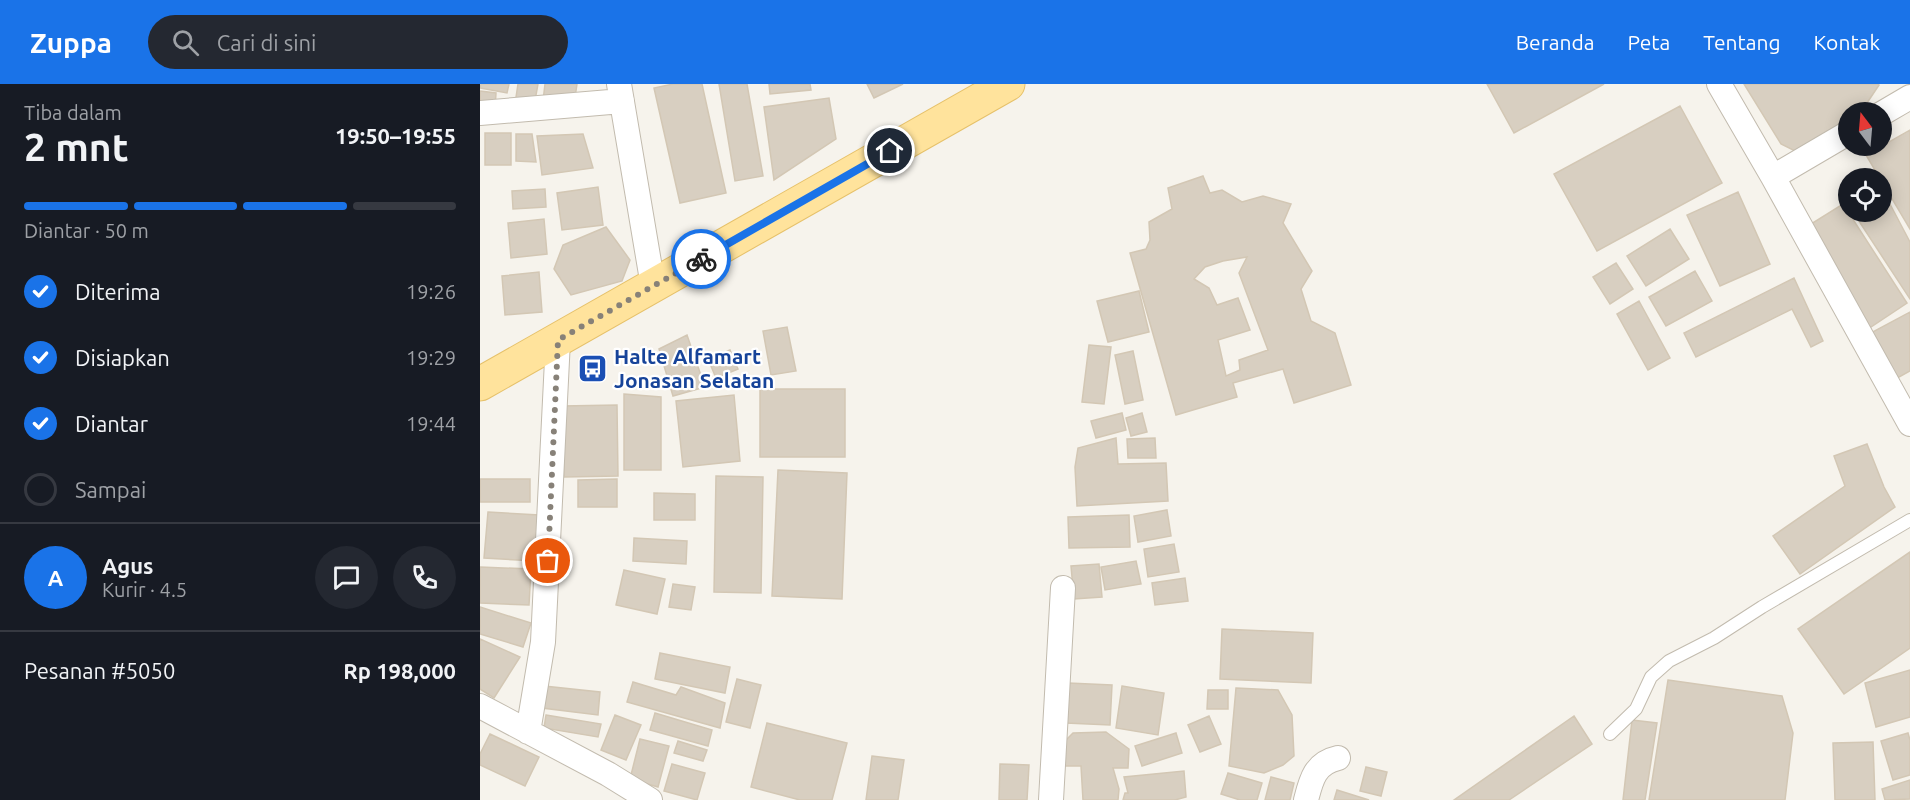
<!DOCTYPE html>
<html lang="id">
<meta charset="utf-8">
<style>
body{margin:0;font-family:Ubuntu,sans-serif;background:#242831;color:#f1f3f6;height:100vh;display:flex;flex-direction:column;font-size:22px;white-space:nowrap}
*{box-sizing:border-box;margin:0}
p{font-size:20px;color:#9ea1a6}
.icon{flex:none;width:33px;height:33px;fill:none;stroke:currentColor;stroke-width:2;stroke-linecap:round;stroke-linejoin:round}
.map{position:relative;flex:1;overflow:hidden}
.details{display:flex;flex-direction:column;background:#171b24;width:480px}
.details>*{flex:none}
.needle{width:39px;rotate:344deg}
.controls{position:absolute;left:1358px;top:18px;display:grid;gap:12px}
.controls a{display:grid;place-items:center;width:54px;height:54px;border-radius:50%;background:#171b24;box-shadow:0 3px 15px #0003;font-size:30px}
.pin{position:absolute;display:grid;place-items:center;width:51px;height:51px;color:#fff;margin:-26px;border:3px solid #fff;border-radius:50%;box-shadow:0 2px 6px #0007}
.courier{position:absolute;display:grid;place-items:center;width:60px;height:60px;margin:-30px;border:4px solid #1a73e8;border-radius:50%;background:#fff;color:#222;box-shadow:0 2px 8px #0007}
.headline em{font-style:normal;font-weight:700}
.headline div{display:flex;flex-direction:column-reverse}
.headline{display:flex;align-items:center;justify-content:space-between;height:102px;padding:0 24px}
h1{font-size:39px;font-weight:700;line-height:45px}
.bar{display:grid;grid-template-columns:repeat(4,1fr);gap:9px 6px;align-content:center;height:72px;padding:0 24px}
.bar i{height:8px;border-radius:4px;background:#363941}
.bar .active{background:#1a73e8}
.bar p{grid-column:span 4}
.line{display:flex;align-items:center;gap:15px;padding:0 24px;border-top:2px solid #363941}
.line div{flex:1}
.round{display:grid;place-items:center;flex:none;width:63px;height:63px;border-radius:32px;background:#242831}
ol{padding:0 24px;list-style:none}
li{display:flex;align-items:center;gap:18px;height:66px}
li p{margin-inline-start:auto}
li .icon{padding:6px;border-radius:50%;background:#1a73e8;color:#fff;stroke-width:4}
li:last-child{color:#9ea1a6}
li i{width:33px;height:33px;border:3px solid #363941;border-radius:50%}
header{display:flex;align-items:center;gap:36px;box-sizing:border-box;height:84px;padding:0 30px;background:#1a73e8;color:#fff}
header strong{font-size:28px}
nav{display:flex;gap:33px;margin-inline-start:auto;font-size:21px}
.search{width:420px;height:54px;background:#242831;display:flex;align-items:center;gap:15px;box-sizing:border-box;padding:0 21px;border-radius:33px;color:#9ea1a6;font-size:22px}
main{display:flex;flex:1;min-height:0}
.map>svg:first-child{display:block}
.building{fill:#d8cfc1;stroke:#d3c7b4;stroke-width:1.5;fill-rule:evenodd}
.lines{fill:none;stroke-linecap:round;stroke-linejoin:round}
.lane-casing{stroke:#c2bbae;stroke-width:14}
.street-casing{stroke:#c2bbae;stroke-width:26}
.primary-casing{stroke:#e6c16a;stroke-width:35}
.lane{stroke:#fff;stroke-width:12}
.street{stroke:#fff;stroke-width:24}
.primary{stroke:#ffe39c;stroke-width:33}
.done{stroke:#878178;stroke-width:6;stroke-dasharray:0 10.8}
.route{stroke:#1a73e8;stroke-width:8}
.labels{text-anchor:middle;stroke-width:4.5;stroke-linejoin:round;paint-order:stroke}
.transit-label{font-size:21px;font-weight:bold;fill:#164399;stroke:#fff;text-anchor:start}
</style>
<header>
<strong>Zuppa</strong>
<div class="search"><svg class="icon" aria-label="search" viewBox="0 0 24 24"><circle cx="10" cy="10" r="6"/><path d="M15 15l6 6"/></svg>Cari di sini</div>
<nav><a>Beranda</a><a>Peta</a><a>Tentang</a><a>Kontak</a></nav>
</header>
<main>
<section class="details">
<div class="headline"><div><h1>2 mnt</h1><p>Tiba dalam</p></div><em>19:50–19:55</em></div>
<div class="bar"><i class="active"></i><i class="active"></i><i class="active"></i><i></i><p>Diantar · 50 m</p></div>
<ol>
<li><svg class="icon" aria-label="check" viewBox="0 0 24 24"><path d="M5 12l5 5 9-10"/></svg>Diterima<p>19:26</p></li>
<li><svg class="icon" aria-label="check" viewBox="0 0 24 24"><path d="M5 12l5 5 9-10"/></svg>Disiapkan<p>19:29</p></li>
<li><svg class="icon" aria-label="check" viewBox="0 0 24 24"><path d="M5 12l5 5 9-10"/></svg>Diantar<p>19:44</p></li>
<li><i></i>Sampai</li>
</ol>
<div class="line" style="height:108px"><b class="round" style="background:#1a73e8;color:#fff">A</b><div><b>Agus</b><p>Kurir · 4.5</p></div><a class="round"><svg class="icon" aria-label="chat" viewBox="0 0 24 24"><path d="M4 5h16v11H9l-5 4z"/></svg></a><a class="round"><svg class="icon" aria-label="phone" viewBox="0 0 24 24"><path d="M5 4h4l2 5-3 2q2 4 5 5l2-3 5 2v4C11 20 4 13 5 4z"/></svg></a></div>
<div class="line" style="height:78px"><div>Pesanan #5050</div><b>Rp 198,000</b></div>
</section>
<div class="map">
<svg width="1430" height="716" viewBox="0 0 1430 716">
<rect width="100%" height="100%" fill="#f6f3ec"/>
<path class="building" d="M1 0H29L27 9 0 4Z
M38 0H58L54 22 35 20Z
M65 0H97L94 20 63 17Z
M193 0H222L246 109 200 119 174 4Z
M239 0H267L283 92 255 97Z
M289 0H330L331 6 290 10Z
M387 0H423L394 14Z
M1007 0H1124L1034 49Z
M1264 0H1398L1399 1 1381 28H1368V43L1317 68 1301 60Z
M0 7 16 9 15 25 0 24Z
M349 14 356 55 294 96 284 23Z
M1200 22 1242 99 1117 167 1074 90Z
M1430 46V145L1386 71Z
M5 49H31V81H5Z
M36 50H52L56 78 36 77Z
M103 50 113 84 62 91 57 52Z
M723 92 730 109 742 106 762 118 783 112 811 120 803 139 832 187 821 205 831 237 855 249 871 301 814 319 803 285 753 299 757 313 696 331 650 169 666 165 670 156 669 138 692 125 688 104ZM767 173 759 189 788 266 759 276 760 286 746 292 738 256 770 246 758 214 737 221 729 204 714 195 725 183 743 177Z
M118 103 123 141 82 146 77 109Z
M1401 103 1430 158V215L1373 128H1401Z
M65 105 66 123 33 125 32 107Z
M1258 108 1290 180 1240 202 1207 131Z
M1363 120 1427 219 1388 245 1323 145Z
M64 135 67 170 31 174 28 139Z
M126 143 150 176 142 197 91 211 74 185 83 161Z
M1190 145 1209 175 1166 202 1147 172Z
M1136 179 1153 205 1130 220 1113 193Z
M1215 187 1232 217 1186 242 1169 213Z
M59 188 62 228 25 231 22 192Z
M1314 194 1343 257 1331 263 1312 225 1216 273 1204 249Z
M659 207 669 248 628 258 617 217Z
M1159 217 1190 274 1168 286 1137 230Z
M1430 228V287L1412 297 1387 251Z
M307 243 316 287 291 291 283 247Z
M207 251 225 303 193 312 179 265Z
M609 261 631 263 624 320 602 318Z
M250 266 258 285 236 294 228 275Z
M653 267 663 316 645 320 635 271Z
M280 305H365V373H280Z
M144 310 181 313V386H144Z
M254 311 260 377 203 383 196 317Z
M137 321 138 392 84 393 82 322Z
M642 329 646 346 616 354 611 337Z
M662 329 667 348 651 352 646 334Z
M636 354 638 380 686 379 688 417 597 422 595 383 598 364Z
M675 354 676 374H648L647 355Z
M1387 360 1404 403 1415 423 1320 490 1293 452 1365 402 1354 372Z
M298 386 367 389 362 515 292 512Z
M236 392 283 393 281 509 234 508Z
M0 395H50V418H0Z
M137 395V423H98V396Z
M174 409 215 410V436H174Z
M687 426 691 452 658 458 654 432Z
M8 428 59 431 56 477 4 474Z
M649 431 650 463 589 464 588 433Z
M154 454 207 457 206 480 153 477Z
M694 460 699 488 668 493 664 465Z
M1430 468V564L1364 610 1318 545Z
M656 477 661 500 625 506 621 483Z
M619 480 622 513 594 515 591 482Z
M0 483 51 485 49 521 0 519Z
M144 486 185 495 177 530 136 521Z
M705 494 708 517 675 521 672 499Z
M193 500 215 503 211 526 189 523Z
M0 523 51 539 43 563 0 550Z
M742 545 833 549 831 599 740 595Z
M0 555 40 573 14 614 0 605Z
M180 569 250 583 245 609 175 595Z
M1430 586V633L1396 643 1385 599Z
M257 595 281 601 270 644 246 638Z
M1188 596 1302 612 1313 649 1305 716H1169Z
M153 598 196 611 201 603 245 619 240 644 147 618Z
M588 599 632 601 630 641 586 639Z
M64 602 120 608 118 631 62 624Z
M642 602 684 609 678 651 636 644Z
M756 604 798 606 812 631 814 672 803 681 784 689 749 682Z
M728 606H748V625H727Z
M175 629 232 646 228 662 170 646Z
M66 631 121 640 118 653 64 644Z
M135 631 161 641 146 676 121 666Z
M729 632 741 660 720 668 708 641Z
M1094 632 1112 660 1029 716H974Z
M1152 636 1177 639 1165 716H1143Z
M287 639 367 659 352 716H320L271 703Z
M626 648 649 665 648 684H633L639 705 638 716H603L601 682H578L579 663 593 649Z
M696 649 702 669 662 682 655 662Z
M1428 649 1430 656V691L1413 696 1401 657Z
M10 650 59 673 45 702 0 681V670Z
M160 655 189 662 178 703 150 695Z
M198 657 227 666 223 677 194 669Z
M1393 658 1395 716H1355L1353 659Z
M392 672 424 676 418 716H386Z
M192 680 225 689 217 716 184 707Z
M520 680 549 681 547 716H519Z
M886 683 907 688 901 712 880 707Z
M704 687 706 713 695 716H643L645 709H648L644 693Z
M748 689 782 699 777 716H760L741 710Z
M791 693 814 699 810 716H785Z
M1430 696V715L1405 716 1402 705Z
M857 706 889 716H854Z"/>
<g class="lines">
<defs>
<path id="lane" d="M1130 650 1156 625 1171 593 1189 577 1234 554 1282 523 1430 436"/>
<path id="street" d="M139 0 173 202
M1239 0 1293 93 1430 340
M0 29 142 17
M1401 30 1430 13
M1293 93 1368 49
M0 622 128 690 170 716
M48 648 63 558 78 256
M571 716 583 504
M826 716C831 696 835 679 858 674"/>
<path id="primary" d="M0 300 528 0"/>
</defs>
<use href="#lane" class="lane-casing"/>
<use href="#street" class="street-casing"/>
<use href="#primary" class="primary-casing"/>
<use href="#lane" class="lane"/>
<use href="#street" class="street"/>
<use href="#primary" class="primary"/>
</g>
<g class="lines">
<path class="done" d="M68 477 78 256 221 175"/>
<path class="route" d="M221 175 410 67"/>
</g>
<defs>
<symbol id="bus-square" viewBox="-11 -11 22 22"><rect x="-9" y="-9" width="18" height="18" rx="4" fill="#1a4fb4" stroke="#fff"/><path d="M-5-6H5V4H4V6H2V4H-2V6H-4V4H-5ZM-3.5-4V0h7V-4ZM-3.5 1.2v1.5H-2V1.2ZM2 1.2v1.5H3.5V1.2Z" fill="#fff"/></symbol>
</defs>
<g fill-rule="evenodd">
<use href="#bus-square" x="96" y="268" width="33" height="33"/>
</g>
<g class="labels">
<g class="transit-label">
<text x="134" y="280">Halte Alfamart<tspan x="134" dy="24">Jonasan Selatan</tspan></text>
</g>
</g>
</svg>
<div class="controls">
<a><svg class="needle" viewBox="-14 -14 28 28"><path d="M0-13l5 13h-10z" fill="#e53935"/><path d="M0 13l5-13h-10z" fill="#9ea1a6"/></svg></a>
<a><svg class="icon" aria-label="locate" viewBox="0 0 24 24"><circle cx="12" cy="12" r="6"/><path d="M12 2v4M12 18v4M2 12h4M18 12h4"/></svg></a>
</div>
<div class="pin" style="left:68px;top:477px;background:#ea580c"><svg class="icon" aria-label="bag" viewBox="0 0 24 24"><path d="M5 8h14l-1 12H6zM9 8a3 3 0 0 1 6 0"/></svg></div>
<div class="pin" style="left:410px;top:67px;background:#1f2937"><svg class="icon" aria-label="home" viewBox="0 0 24 24"><path d="M3 11l9-7 9 7M6 9v11h12V9"/></svg></div>
<div class="courier" style="left:221px;top:175px"><svg class="icon" aria-label="bike" viewBox="0 0 24 24"><circle cx="6" cy="16" r="4"/><circle cx="18" cy="16" r="4"/><path d="M6 16l4-8h5l3 8M10 8l3 8H6M13 5h3"/></svg></div>
</div>
</main>
